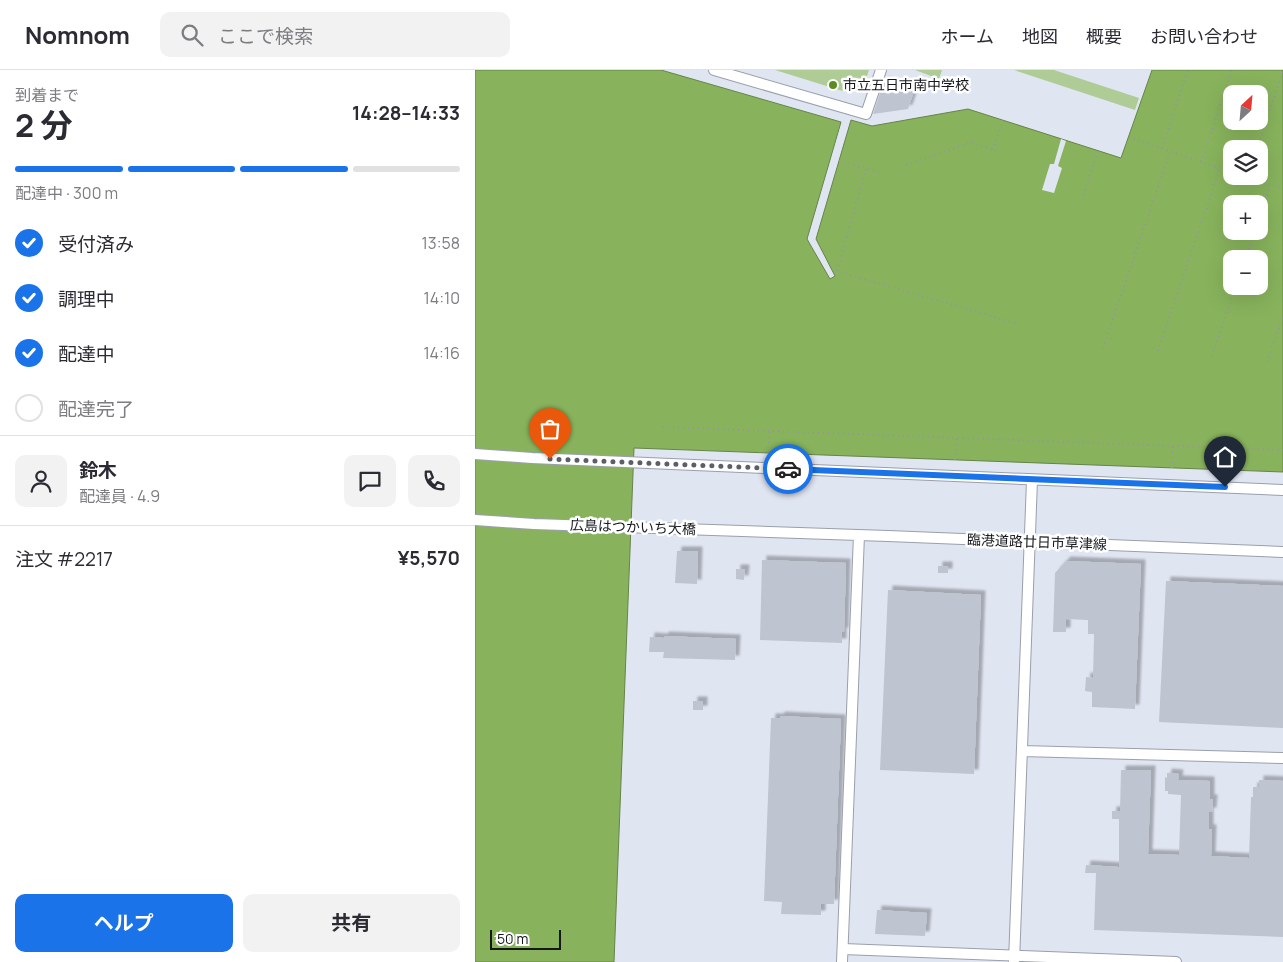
<!DOCTYPE html>
<html lang="ja">
<meta charset="utf-8">
<style>
body{margin:0;font-family:Manrope,"Noto Sans JP",sans-serif;background:#f2f2f3;color:#2b2b33;height:100vh;display:flex;flex-direction:column;font-size:19px;white-space:nowrap}
*{box-sizing:border-box;margin:0}
p{font-size:16px;color:#7c7c81}
.icon{flex:none;width:28px;height:28px;fill:none;stroke:currentColor;stroke-width:2;stroke-linecap:round;stroke-linejoin:round}
.map{position:relative;flex:1;overflow:hidden}
.panel{display:flex;flex-direction:column;background:#fff;width:475px}
.panel>*{flex:none}
.needle{width:32px;rotate:26deg}
.fabs{position:absolute;left:748px;top:15px;display:grid;gap:10px}
.fabs a{display:grid;place-items:center;width:45px;height:45px;border-radius:10px;background:#fff;box-shadow:0 5px 20px #0002;font-size:25px}
.scale{position:absolute;left:15px;bottom:12px;width:71px;box-sizing:border-box;padding-left:5px;border:2px solid #15171c;border-top:0;font-size:14px;line-height:18px;white-space:nowrap;color:#15171c;-webkit-text-stroke:4px #fff;paint-order:stroke}
.pin{position:absolute;display:grid;place-items:center;width:42px;height:42px;color:#fff;margin:-51px -21px;border-radius:50% 50% 50% 0;rotate:-45deg;box-shadow:0 0 5px #0007}
.pin .icon{rotate:45deg}
.courier{position:absolute;display:grid;place-items:center;width:50px;height:50px;margin:-25px;border:4px solid #1a73e8;border-radius:50%;background:#fff;color:#222;box-shadow:0 1px 6px #0007}
.summary em{font-style:normal;font-weight:700}
.summary div{display:flex;flex-direction:column-reverse}
.summary{display:flex;align-items:center;justify-content:space-between;height:85px;padding:0 15px}
h1{font-size:32px;font-weight:700;line-height:38px}
.bar{display:grid;grid-template-columns:repeat(4,1fr);gap:8px 5px;align-content:center;height:60px;padding:0 15px}
.bar i{height:6px;border-radius:4px;background:#e1e1e2}
.bar .selected{background:#1a73e8}
.bar p{grid-column:span 4}
.line{display:flex;align-items:center;gap:12px;padding:0 15px;border-top:1px solid #e1e1e2}
.line div{flex:1}
.round{display:grid;place-items:center;flex:none;width:52px;height:52px;border-radius:10px;background:#f2f2f3}
ol{padding:0 15px;list-style:none}
li{display:flex;align-items:center;gap:15px;height:55px}
li p{margin-inline-start:auto}
li .icon{padding:5px;border-radius:50%;background:#1a73e8;color:#fff;stroke-width:4}
li:last-child{color:#7c7c81}
li i{width:28px;height:28px;border:2px solid #e1e1e2;border-radius:50%}
.cta{display:flex;gap:10px;margin-top:auto;padding:10px 15px}
.cta a{flex:1;height:58px;border-radius:10px;background:#1a73e8;color:#fff;font-size:20px;font-weight:700;line-height:58px;text-align:center}
.cta a+a{background:#f2f2f3;color:#2b2b33}
header{display:flex;align-items:center;gap:30px;box-sizing:border-box;height:70px;padding:0 25px;background:#fff;border-bottom:1px solid #e1e1e2}
header strong{font-size:24px}
nav{display:flex;gap:28px;margin-inline-start:auto;font-size:18px}
.search{width:350px;height:45px;background:#f2f2f3;display:flex;align-items:center;gap:12px;box-sizing:border-box;padding:0 18px;border-radius:10px;color:#7c7c81;font-size:19px}
main{display:flex;flex:1;min-height:0}
.map>svg:first-child{display:block}
.green{fill:#afcc96}
.water{fill:#88b35c;stroke:#668449;fill-rule:evenodd}
.pier{fill:#e0e5f2}
.building{fill:#bfc4d1;filter:url(#shadow)}
.lines{fill:none;stroke-linecap:round;stroke-linejoin:round}
.minor-casing{stroke:#9b9fac;stroke-width:12}
.path{stroke:#9296a0;stroke-width:2;stroke-dasharray:1 4;stroke-linecap:butt}
.minor{stroke:#fff;stroke-width:10}
.done{stroke:#5c5f67;stroke-width:5;stroke-dasharray:0 9}
.route{stroke:#1a73e8;stroke-width:6}
.poi-dot{fill:#5c8b1f;stroke:#fff;stroke-width:2}
.labels{text-anchor:middle;stroke-width:5;stroke-linejoin:round;paint-order:stroke}
.poi-label{font-size:14px;fill:#15171c;stroke:#fff;text-anchor:start}
.street-label{font-size:14px;fill:#15171c;stroke:#fff}
</style>
<header>
<strong>Nomnom</strong>
<div class="search"><svg class="icon" aria-label="search" viewBox="0 0 24 24"><circle cx="10" cy="10" r="6"/><path d="M15 15l6 6"/></svg>ここで検索</div>
<nav><a>ホーム</a><a>地図</a><a>概要</a><a>お問い合わせ</a></nav>
</header>
<main>
<section class="panel">
<div class="summary"><div><h1>2 分</h1><p>到着まで</p></div><em>14:28–14:33</em></div>
<div class="bar"><i class="selected"></i><i class="selected"></i><i class="selected"></i><i></i><p>配達中 · 300 m</p></div>
<ol>
<li><svg class="icon" aria-label="check" viewBox="0 0 24 24"><path d="M5 12l5 5 9-10"/></svg>受付済み<p>13:58</p></li>
<li><svg class="icon" aria-label="check" viewBox="0 0 24 24"><path d="M5 12l5 5 9-10"/></svg>調理中<p>14:10</p></li>
<li><svg class="icon" aria-label="check" viewBox="0 0 24 24"><path d="M5 12l5 5 9-10"/></svg>配達中<p>14:16</p></li>
<li><i></i>配達完了</li>
</ol>
<div class="line" style="height:90px"><a class="round"><svg class="icon" aria-label="person" viewBox="0 0 24 24"><circle cx="12" cy="8" r="4"/><path d="M4 21q1-7 8-7t8 7"/></svg></a><div><b>鈴木</b><p>配達員 · 4.9</p></div><a class="round"><svg class="icon" aria-label="chat" viewBox="0 0 24 24"><path d="M4 5h16v11H9l-5 4z"/></svg></a><a class="round"><svg class="icon" aria-label="phone" viewBox="0 0 24 24"><path d="M5 4h4l2 5-3 2q2 4 5 5l2-3 5 2v4C11 20 4 13 5 4z"/></svg></a></div>
<div class="line" style="height:65px"><div>注文 #2217</div><b>¥5,570</b></div>
<div class="cta"><a>ヘルプ</a><a>共有</a></div>
</section>
<div class="map">
<svg width="808" height="892" viewBox="0 0 808 892">
<defs>
<filter id="shadow"><feDropShadow dx="4.5" dy="-4.5" stdDeviation="1" flood-color="#0004"/></filter>
</defs>
<rect width="100%" height="100%" fill="#e0e5f2"/>
<path class="green" d="M300 0H394L389 15 374 23Z
M440 0H467L464 9Z
M539 0H579L664 28 660 40Z"/>
<path class="water" d="M0 0H186L366 52 332 169 355 209 360 206 341 169 376 50 397 56 493 39 646 88 677 0H808V402L159 378 139 892H0ZM756 24H784V51H756ZM756 79H784V106H756ZM756 134H784V161H756ZM756 189H784V216H756Z"/>
<path class="pier" d="M586 69 591 71 583 96 587 98 579 123 567 120 575 94H579Z"/>
<path class="building" d="M409 11 439 21 433 39 398 44Z
M202 481H223L222 514 200 513Z
M287 490 371 493 369 562H367V573L285 570Z
M591 491 666 494 660 639 617 637V622L610 621 611 607 618 608 619 564H613V550L591 549V562H578L580 503Z
M463 496H473V503H463Z
M261 499H270L269 510 261 509Z
M691 511 808 516V658L684 652Z
M413 520 506 525 499 704 405 700Z
M189 566 261 569 260 590 188 588 189 582H174L175 567 189 568Z
M218 631H228V640H218Z
M305 646 366 649 359 834H346V845L306 844 307 832 289 831 296 648H305Z
M646 700H676L673 784 704 785 706 725 693 724V721H690V707L692 708V703L704 704 703 710 735 711V729H738L737 742H734V759H737L736 786 774 788 776 727H778V717H784V710L808 711V867L619 860 621 803H610L611 795 644 797V749H637V741H645Z
M402 840 452 843 450 866 400 864Z"/>
<g class="lines">
<defs>
<path id="minor" d="M239 0 391 44 406 0
M0 384 57 388 808 420
M0 450 59 454 413 466 808 482
M547 681 808 688
M368 879 701 892
M367 892 384 465
M539 892 557 410"/>
</defs>
<use href="#minor" class="minor-casing"/>
<path class="path" d="M654 67 756 102
M687 78 713 0
M782 79 808 1
M518 80 528 50
M364 91 404 102
M726 92 757 0
M431 95 496 72 523 82
M391 99 362 201 543 254
M770 106 808 119
M608 125 623 81
M784 149 795 115
M770 189 780 161
M628 278 695 81
M683 281 745 98
M737 286 761 216
M792 292 808 245
M188 357 808 380
M293 383 295 361
M480 390 482 368
M697 398 698 376"/>
<use href="#minor" class="minor"/>
</g>
<g class="lines">
<path class="done" d="M75 389 313 399"/>
<path class="route" d="M313 399 750 417"/>
</g>
<circle class="poi-dot" cx="358" cy="15" r="5"/>
<g class="labels">
<g class="poi-label">
<text x="368" y="20">市立五日市南中学校</text>
</g>
<g class="street-label">
<text transform="translate(158 457) rotate(2)" y="5">広島はつかいち大橋</text>
<text transform="translate(562 472) rotate(2)" y="5">臨港道路廿日市草津線</text>
</g>
</g>
</svg>
<div class="fabs">
<a><svg class="needle" viewBox="-14 -14 28 28"><path d="M0-13l5 13h-10z" fill="#e53935"/><path d="M0 13l5-13h-10z" fill="#7c7c81"/></svg></a>
<a><svg class="icon" aria-label="layers" viewBox="0 0 24 24"><path d="M12 4l9 5-9 5-9-5zM3 14l9 5 9-5"/></svg></a>
<a>+</a>
<a>−</a>
</div>
<div class="scale">50 m</div>
<div class="pin" style="left:75px;top:389px;background:#ea580c"><svg class="icon" aria-label="bag" viewBox="0 0 24 24"><path d="M5 8h14l-1 12H6zM9 8a3 3 0 0 1 6 0"/></svg></div>
<div class="pin" style="left:750px;top:417px;background:#1f2937"><svg class="icon" aria-label="home" viewBox="0 0 24 24"><path d="M3 11l9-7 9 7M6 9v11h12V9"/></svg></div>
<div class="courier" style="left:313px;top:399px"><svg class="icon" aria-label="car" viewBox="0 0 24 24"><path d="M5 17H2v-5l4-1 3-4h7l3 4 3 1v5h-3M9 17h6M6 11h13"/><circle cx="7" cy="17" r="2"/><circle cx="17" cy="17" r="2"/></svg></div>
</div>
</main>
